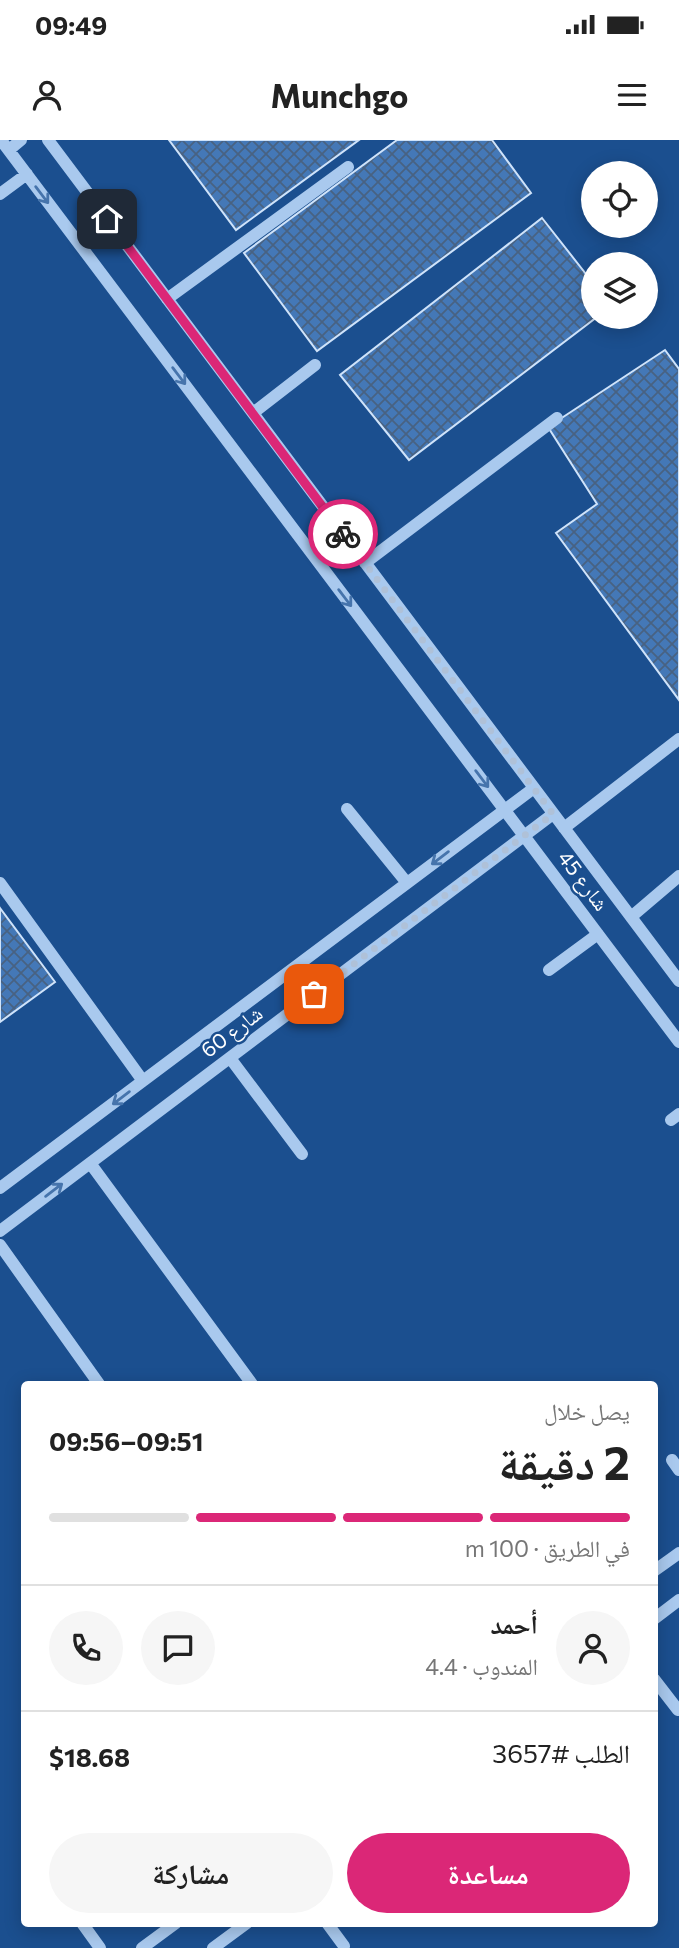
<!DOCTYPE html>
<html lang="ar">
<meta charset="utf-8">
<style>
body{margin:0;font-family:Commissioner,"Noto Naskh Arabic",sans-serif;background:#f6f6f6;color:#222;direction:rtl;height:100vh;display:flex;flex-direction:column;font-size:26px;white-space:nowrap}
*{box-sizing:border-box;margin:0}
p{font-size:23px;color:#767676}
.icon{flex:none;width:38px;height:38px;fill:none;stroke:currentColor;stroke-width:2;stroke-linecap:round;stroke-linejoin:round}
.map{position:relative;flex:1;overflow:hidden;direction:ltr}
.drawer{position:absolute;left:21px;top:1241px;width:637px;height:546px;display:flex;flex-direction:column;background:#fff;border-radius:7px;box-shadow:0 4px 18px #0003;direction:rtl}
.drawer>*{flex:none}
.buttons{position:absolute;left:581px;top:21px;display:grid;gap:14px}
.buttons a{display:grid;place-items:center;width:77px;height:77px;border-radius:50%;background:#fff;box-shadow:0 4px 18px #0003;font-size:35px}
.pin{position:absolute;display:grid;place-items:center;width:60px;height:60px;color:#fff;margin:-30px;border-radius:14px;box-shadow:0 4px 10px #0006}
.courier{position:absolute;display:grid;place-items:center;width:70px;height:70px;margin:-35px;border:5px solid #db2777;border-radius:50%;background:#fff;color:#222;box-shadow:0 2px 9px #0007}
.summary em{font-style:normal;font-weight:700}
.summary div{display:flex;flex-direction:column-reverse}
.summary{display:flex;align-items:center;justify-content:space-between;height:119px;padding:0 28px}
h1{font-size:46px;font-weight:700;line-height:52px}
.bar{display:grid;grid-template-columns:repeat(4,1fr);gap:10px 7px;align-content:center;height:84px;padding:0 28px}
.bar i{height:9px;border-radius:5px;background:#e0e0e0}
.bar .selected{background:#db2777}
.bar p{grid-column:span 4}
.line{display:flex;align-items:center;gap:18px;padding:0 28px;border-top:2px solid #e0e0e0}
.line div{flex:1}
.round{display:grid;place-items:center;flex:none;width:74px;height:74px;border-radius:37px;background:#f6f6f6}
.button{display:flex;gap:14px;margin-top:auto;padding:14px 28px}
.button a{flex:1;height:80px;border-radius:42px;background:#db2777;color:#fff;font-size:28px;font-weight:700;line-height:80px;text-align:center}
.button a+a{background:#f6f6f6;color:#222}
.status{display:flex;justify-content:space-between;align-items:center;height:49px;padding:0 35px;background:#fff;direction:ltr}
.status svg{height:19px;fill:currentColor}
header{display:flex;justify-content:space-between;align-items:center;height:91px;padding:0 28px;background:#fff;font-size:32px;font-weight:700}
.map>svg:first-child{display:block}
.building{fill:url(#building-cross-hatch);stroke:#cfe3fa;stroke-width:2}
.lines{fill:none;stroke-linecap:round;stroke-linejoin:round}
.minor{stroke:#a9c9ee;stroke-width:12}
.oneway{stroke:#4674ac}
.done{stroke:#afc1d8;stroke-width:7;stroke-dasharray:0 12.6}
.route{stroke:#db2777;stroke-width:9}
.labels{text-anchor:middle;stroke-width:5;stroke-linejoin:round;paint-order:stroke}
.street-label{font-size:21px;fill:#fff;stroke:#1b4f8f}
</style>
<div class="status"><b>09:49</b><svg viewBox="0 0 49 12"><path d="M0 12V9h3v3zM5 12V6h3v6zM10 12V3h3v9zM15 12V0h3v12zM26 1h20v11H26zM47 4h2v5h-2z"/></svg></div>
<header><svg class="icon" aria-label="menu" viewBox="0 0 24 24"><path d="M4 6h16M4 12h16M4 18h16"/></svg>Munchgo<svg class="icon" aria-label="person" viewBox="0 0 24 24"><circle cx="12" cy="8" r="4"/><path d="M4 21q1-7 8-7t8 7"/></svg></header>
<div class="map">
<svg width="679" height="1808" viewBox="0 0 679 1808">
<defs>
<pattern id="building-cross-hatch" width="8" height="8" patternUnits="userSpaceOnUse" patternTransform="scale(1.75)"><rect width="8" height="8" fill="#4478b7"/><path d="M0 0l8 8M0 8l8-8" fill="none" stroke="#486282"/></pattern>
</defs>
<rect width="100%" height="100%" fill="#1b4f8f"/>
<path class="building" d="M169 0H359L236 90Z
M397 0H492L531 53 317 211 244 113Z
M542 78 593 143V177H597L409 320 340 235Z
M665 210 679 229V560L556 393 597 364 548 287Z
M0 768 55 842 0 882Z"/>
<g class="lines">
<path class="minor" d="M1 0 679 902
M48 0 679 841
M9 10 21 0
M0 54 27 34
M167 159 348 27
M253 273 315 225
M365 423 557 278
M347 669 407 743
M564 688 679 599
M0 743 143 941
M631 777 679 736
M549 830 598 794
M230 918 302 1014
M671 980 679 974
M90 1023 252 1244
M0 1048 534 648
M0 1091 553 674
M0 1105 99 1244
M672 1320 679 1330
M654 1431 679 1413
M654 1479 679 1460
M654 1539 678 1570
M82 1783 100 1808
M327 1783 344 1806
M142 1808 176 1783
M213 1808 247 1783"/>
</g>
<defs><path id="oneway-shaft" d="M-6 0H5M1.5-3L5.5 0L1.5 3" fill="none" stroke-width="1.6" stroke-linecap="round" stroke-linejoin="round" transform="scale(1.75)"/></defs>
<g class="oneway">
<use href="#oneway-shaft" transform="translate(42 55) rotate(53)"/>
<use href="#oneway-shaft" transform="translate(179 236) rotate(53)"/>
<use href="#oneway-shaft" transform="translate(345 458) rotate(53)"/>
<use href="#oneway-shaft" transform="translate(482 639) rotate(53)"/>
<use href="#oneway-shaft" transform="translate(440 718) rotate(143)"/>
<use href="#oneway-shaft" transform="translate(121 958) rotate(143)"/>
<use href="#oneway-shaft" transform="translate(54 1050) rotate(-37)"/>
</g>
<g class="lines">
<path class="done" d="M314 854 553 674 343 394"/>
<path class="route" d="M107 79 343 394"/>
</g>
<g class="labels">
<g class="street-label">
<text transform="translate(583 741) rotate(53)" y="7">شارع 45</text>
<text transform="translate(232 892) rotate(-37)" y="7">شارع 60</text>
</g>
</g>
</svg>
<div class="buttons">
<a><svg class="icon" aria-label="locate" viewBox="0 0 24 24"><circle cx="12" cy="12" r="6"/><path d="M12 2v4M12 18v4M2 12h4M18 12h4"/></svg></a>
<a><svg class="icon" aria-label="layers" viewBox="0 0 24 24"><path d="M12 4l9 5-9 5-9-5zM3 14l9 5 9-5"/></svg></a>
</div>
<div class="pin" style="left:314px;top:854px;background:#ea580c"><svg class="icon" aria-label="bag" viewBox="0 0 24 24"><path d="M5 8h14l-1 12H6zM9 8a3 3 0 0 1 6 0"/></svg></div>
<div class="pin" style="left:107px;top:79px;background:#1f2937"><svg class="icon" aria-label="home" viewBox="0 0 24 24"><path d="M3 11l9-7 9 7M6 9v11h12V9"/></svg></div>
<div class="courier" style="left:343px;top:394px"><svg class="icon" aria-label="bike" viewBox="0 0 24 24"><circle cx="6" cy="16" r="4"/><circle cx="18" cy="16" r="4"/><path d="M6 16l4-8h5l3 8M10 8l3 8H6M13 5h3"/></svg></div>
<section class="drawer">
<div class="summary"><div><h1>2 دقيقة</h1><p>يصل خلال</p></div><em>09:51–09:56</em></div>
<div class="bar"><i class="selected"></i><i class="selected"></i><i class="selected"></i><i></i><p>في الطريق · 100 m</p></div>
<div class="line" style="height:126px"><a class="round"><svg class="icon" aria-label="person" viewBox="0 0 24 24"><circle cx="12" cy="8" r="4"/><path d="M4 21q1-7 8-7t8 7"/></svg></a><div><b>أحمد</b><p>المندوب · 4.4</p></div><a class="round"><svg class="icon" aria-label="chat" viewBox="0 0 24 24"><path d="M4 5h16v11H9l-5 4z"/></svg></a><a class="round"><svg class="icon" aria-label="phone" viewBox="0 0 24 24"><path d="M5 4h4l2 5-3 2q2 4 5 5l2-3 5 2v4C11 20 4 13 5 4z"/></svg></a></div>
<div class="line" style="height:91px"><div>الطلب #3657</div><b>$18.68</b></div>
<div class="button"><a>مساعدة</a><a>مشاركة</a></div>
</section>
</div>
